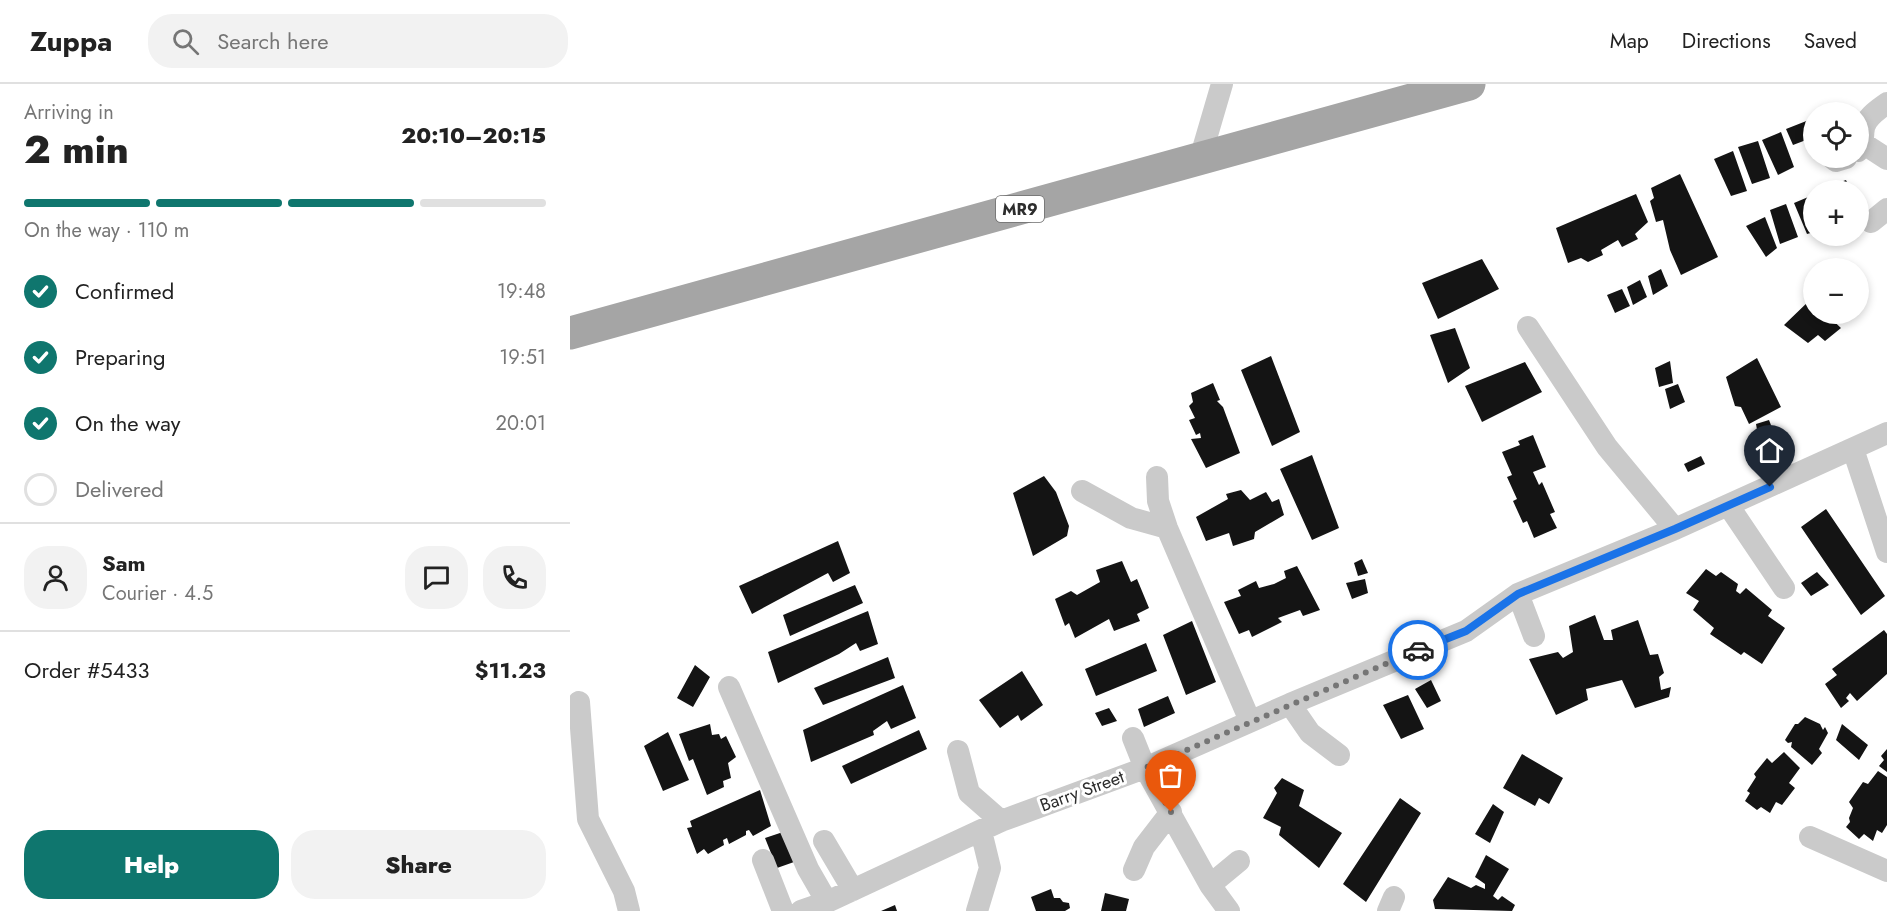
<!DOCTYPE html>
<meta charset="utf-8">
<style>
body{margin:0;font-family:Jost,sans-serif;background:#f2f2f2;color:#222;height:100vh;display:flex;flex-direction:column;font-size:22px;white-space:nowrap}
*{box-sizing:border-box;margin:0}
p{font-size:20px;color:#767676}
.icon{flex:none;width:33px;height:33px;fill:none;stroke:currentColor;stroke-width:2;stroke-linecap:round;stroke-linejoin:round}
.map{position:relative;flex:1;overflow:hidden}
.details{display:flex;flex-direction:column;background:#fff;width:570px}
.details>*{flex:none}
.controls{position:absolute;left:1233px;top:18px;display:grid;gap:12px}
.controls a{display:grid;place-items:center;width:66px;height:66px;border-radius:50%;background:#fff;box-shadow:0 3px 9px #0003;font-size:30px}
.pin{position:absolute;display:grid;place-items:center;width:51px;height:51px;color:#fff;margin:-62px -26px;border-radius:50% 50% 50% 0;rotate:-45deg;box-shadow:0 0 6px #0007}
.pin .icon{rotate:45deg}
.courier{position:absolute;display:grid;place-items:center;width:60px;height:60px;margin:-30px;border:4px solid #1a73e8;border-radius:50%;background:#fff;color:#222;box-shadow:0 2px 8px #0007}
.summary em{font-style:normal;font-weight:800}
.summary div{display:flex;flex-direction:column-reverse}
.summary{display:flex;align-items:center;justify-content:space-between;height:102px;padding:0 24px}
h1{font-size:39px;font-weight:800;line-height:45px}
.bar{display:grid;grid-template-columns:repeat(4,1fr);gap:9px 6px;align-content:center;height:72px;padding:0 24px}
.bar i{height:8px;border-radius:4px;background:#e0e0e0}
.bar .selected{background:#0f766e}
.bar p{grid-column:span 4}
.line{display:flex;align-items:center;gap:15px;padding:0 24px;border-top:2px solid #e0e0e0}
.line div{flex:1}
.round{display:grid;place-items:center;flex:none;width:63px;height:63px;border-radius:24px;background:#f2f2f2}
ol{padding:0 24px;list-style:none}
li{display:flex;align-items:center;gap:18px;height:66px}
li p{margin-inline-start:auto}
li .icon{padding:6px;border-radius:50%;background:#0f766e;color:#fff;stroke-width:4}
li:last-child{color:#767676}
li i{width:33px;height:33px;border:3px solid #e0e0e0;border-radius:50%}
.cta{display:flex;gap:12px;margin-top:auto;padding:12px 24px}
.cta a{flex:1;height:69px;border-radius:24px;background:#0f766e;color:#fff;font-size:24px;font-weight:800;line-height:69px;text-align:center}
.cta a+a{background:#f2f2f2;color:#222}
header{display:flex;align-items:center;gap:36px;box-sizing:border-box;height:84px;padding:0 30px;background:#fff;border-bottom:2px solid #e0e0e0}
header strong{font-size:28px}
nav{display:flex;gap:33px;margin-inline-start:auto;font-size:21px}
.search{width:420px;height:54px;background:#f2f2f2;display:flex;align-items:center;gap:15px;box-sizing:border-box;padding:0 21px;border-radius:24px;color:#767676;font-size:22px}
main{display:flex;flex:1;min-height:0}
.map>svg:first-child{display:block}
.building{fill:#141414}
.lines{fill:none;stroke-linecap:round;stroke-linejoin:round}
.minor{stroke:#cacaca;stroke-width:22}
.primary{stroke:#a5a5a5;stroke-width:33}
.done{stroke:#767676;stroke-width:6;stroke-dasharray:0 10.8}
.route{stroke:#1a73e8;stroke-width:8}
.labels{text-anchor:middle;stroke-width:6;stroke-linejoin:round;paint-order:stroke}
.shield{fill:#fff;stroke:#6c6c6c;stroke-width:1.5}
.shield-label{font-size:16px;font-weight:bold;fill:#2d2d2d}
.street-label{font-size:18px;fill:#2d2d2d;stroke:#fff}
</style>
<header>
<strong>Zuppa</strong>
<div class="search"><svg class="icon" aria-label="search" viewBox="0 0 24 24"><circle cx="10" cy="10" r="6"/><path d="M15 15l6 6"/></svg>Search here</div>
<nav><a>Map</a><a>Directions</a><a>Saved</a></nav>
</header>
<main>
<section class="details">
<div class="summary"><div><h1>2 min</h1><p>Arriving in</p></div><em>20:10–20:15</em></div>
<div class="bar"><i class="selected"></i><i class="selected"></i><i class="selected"></i><i></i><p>On the way · 110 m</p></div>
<ol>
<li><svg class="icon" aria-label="check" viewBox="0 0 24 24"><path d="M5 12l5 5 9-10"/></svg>Confirmed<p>19:48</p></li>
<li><svg class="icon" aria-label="check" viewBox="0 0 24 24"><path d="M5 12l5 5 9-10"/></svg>Preparing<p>19:51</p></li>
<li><svg class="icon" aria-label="check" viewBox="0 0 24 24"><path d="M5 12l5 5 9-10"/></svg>On the way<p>20:01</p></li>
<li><i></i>Delivered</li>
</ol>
<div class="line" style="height:108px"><a class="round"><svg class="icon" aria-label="person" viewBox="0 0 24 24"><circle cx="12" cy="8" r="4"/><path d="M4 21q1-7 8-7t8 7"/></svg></a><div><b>Sam</b><p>Courier · 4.5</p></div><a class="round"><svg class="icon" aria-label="chat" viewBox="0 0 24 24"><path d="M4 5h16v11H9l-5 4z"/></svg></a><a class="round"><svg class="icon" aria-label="phone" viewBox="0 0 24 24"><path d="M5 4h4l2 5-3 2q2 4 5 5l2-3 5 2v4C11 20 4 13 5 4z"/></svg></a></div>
<div class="line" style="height:78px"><div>Order #5433</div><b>$11.23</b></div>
<div class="cta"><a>Help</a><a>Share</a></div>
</section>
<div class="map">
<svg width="1317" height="827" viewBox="0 0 1317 827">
<rect width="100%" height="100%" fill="#fff"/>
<path class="building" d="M1244 34V53L1223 61 1216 45Z
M1211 48 1224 83 1208 91 1192 56Z
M1188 57 1200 94 1182 100 1168 63Z
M1163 67 1177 107 1161 112 1144 75Z
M1110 90 1148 173 1111 191 1100 166 1093 136 1086 138 1080 117 1084 114 1081 104Z
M1276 96 1280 106H1249Z
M1066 110 1078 138 1065 150 1068 155 1052 163 1048 156 1031 166 1033 171 1018 178 1011 174 998 179 986 144Z
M1243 111 1244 148 1237 150 1224 119Z
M1216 120 1228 153 1210 160 1200 126Z
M1195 133 1207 164 1196 173 1176 142Z
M912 175 929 205 868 235 852 199Z
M1091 185 1098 202 1083 211 1078 192Z
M1070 196 1077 213 1063 221 1057 203Z
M1052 205 1060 222 1045 229 1037 211Z
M1241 215 1244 230H1256L1271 244 1255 257 1248 251 1238 259 1214 241Z
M885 244 900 284 878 299 860 251Z
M701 272 730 348 702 362 671 286Z
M1187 274 1211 323 1179 340 1171 323 1165 322 1156 293Z
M1100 277 1103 299 1089 303 1085 284Z
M955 278 972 308 912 338 895 302Z
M643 299 650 316 647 317 653 323 670 369 636 384 621 355 631 354 630 349 626 351 619 336 625 334 619 322 623 318 621 309Z
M1108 300 1115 318 1100 325 1095 305Z
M1199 336 1206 354 1189 357 1186 340Z
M963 351 976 383 963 388 969 401 972 398 985 428 980 430 987 444 964 454 957 437 953 439 943 417 947 415 937 393 942 391 932 368 950 361 948 357Z
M742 371 769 444 742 456 710 385Z
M1131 372 1135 380 1118 388 1114 380Z
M474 392 486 408 499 442 497 452 463 472 443 409Z
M671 406 680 416 696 408 702 418 709 415 714 431 685 448 684 455 663 462 659 449 636 457 626 433 658 415 656 410Z
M1256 425 1315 512 1291 531 1231 443Z
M268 457 280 489 263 498 258 489 182 530 169 502Z
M792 475 798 489 788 492 784 479Z
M552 477 561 498 567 495 579 524 567 530 570 537 544 547 539 535 505 554 499 539 495 542 485 515 501 507 507 511 530 498 526 486Z
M727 482 750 526 733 532 730 526 708 534 712 538 682 553 679 546 669 550 654 518 671 512 668 506 686 497 689 504 704 500 716 494 714 487Z
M1136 485 1146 492 1151 488 1168 500 1166 507 1170 510 1176 504 1202 526 1198 532 1215 544 1192 580 1174 568 1171 571 1140 550 1144 544 1123 526 1129 517 1116 509Z
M1247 488 1259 501 1241 512 1231 499Z
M795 495 798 509 782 515 776 499Z
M285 501 293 519 220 552 213 531Z
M298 527 308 560 290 567 286 559 269 570 208 599 198 568Z
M1025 531 1034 556H1043L1041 546 1068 536 1080 571 1088 570 1094 589 1089 593 1091 606 1101 603 1099 613 1065 624 1052 596 1016 605 1018 616 986 631 959 575 988 568 993 574 1003 568 999 542Z
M622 537 646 598 616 611 593 551Z
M1314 546 1317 550V590L1287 617 1280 609 1276 614 1279 617 1271 624 1255 600 1267 591 1262 585Z
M576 559 587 587 526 612 515 585Z
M318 573 325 594 253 621 244 604Z
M125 581 140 593 123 623 107 614Z
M452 587 473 621 451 637 448 631 430 644 409 616Z
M861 596 871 617 857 624 845 605Z
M333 601 346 634 321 645 317 637 303 647 304 651 241 678 233 646Z
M838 611 854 645 831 655 813 621Z
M598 612 605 629 574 643 568 625Z
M539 624 547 637 532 642 525 629Z
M1235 633 1250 640 1253 646 1255 643 1258 649 1249 665 1252 669 1242 681 1221 663 1222 658 1218 659 1215 656 1225 640H1228Z
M140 640 142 651 149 650 151 655 156 652 166 673 158 679 161 694 153 697 154 703 137 711 123 675 119 677 109 650Z
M1272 640 1298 661 1289 676 1266 656Z
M349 646 357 665 281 700 272 682Z
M98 648 119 696 93 707 74 662Z
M1317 665V688L1309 682 1314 676 1311 672Z
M1214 668 1230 684 1219 699 1225 704 1212 721 1206 718 1200 729 1191 723 1187 726 1175 717 1180 709 1177 707 1186 693 1184 690 1197 674 1202 679Z
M952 670 993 694 979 720 969 714 965 722 933 704Z
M1308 687 1317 693V741L1312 749 1307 746 1303 757 1294 750 1289 755 1276 743 1280 738 1279 734 1283 724 1279 718 1293 698 1298 700Z
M712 694 734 706 729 722 772 749 749 784 709 751 711 743 693 734 707 709 704 704Z
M190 706 201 742 183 752 179 746 176 747V751L159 760 157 754 153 756 154 761 138 770 134 765 127 770 117 744 122 743 120 737Z
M830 714 851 729 796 818 773 800Z
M923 720 934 728 920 759 905 750Z
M213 748 224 778 207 784 195 754Z
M916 771 939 785 923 812 928 816 932 812 945 821 942 827 865 825 863 816 878 793 901 804 906 801 915 805V800L905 793Z
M481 805 484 814H490L493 818 499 819 500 824 495 827H466L461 813Z
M535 809 559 815 556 827H531Z
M325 821 327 827H311Z"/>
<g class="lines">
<path class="minor" d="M1294 60 1317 75
M1288 67C1295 59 1292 53 1294 44 1296 33 1309 25 1317 19
M1262 74 1266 77 1276 74
M630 75 652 0
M1301 138 1317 125
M958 243 1037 363 1105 445
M1283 365 1317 468
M587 393 588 417 597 444 680 637
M512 407 561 434 597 444
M1158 421 1214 504
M948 510 964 552
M159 603 238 785 257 818
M9 618 18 735 54 807 59 827
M720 620 740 649 769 671
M563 654 575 684 640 801 659 827
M388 667 399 709 431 737
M1240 753 1317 787
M254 757 283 806
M193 776 213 827
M564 786 574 763 601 728
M640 801 669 777
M231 827 257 818 431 737 575 684 720 620 896 547 948 510 1105 445 1317 349
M407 827 420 784 411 747
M818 827 824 813"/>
<path class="primary" d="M0 249 899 0"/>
</g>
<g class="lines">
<path class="done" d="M601 728 575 684 848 566"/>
<path class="route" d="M848 566 896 547 948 510 1105 445 1200 403"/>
</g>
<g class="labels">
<rect class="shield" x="426" y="112" width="48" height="26" rx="4.5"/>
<g class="shield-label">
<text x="450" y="131">MR9</text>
</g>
<g class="street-label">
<text transform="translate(512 707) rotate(-20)" y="6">Barry Street</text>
</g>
</g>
</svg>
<div class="controls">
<a><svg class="icon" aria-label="locate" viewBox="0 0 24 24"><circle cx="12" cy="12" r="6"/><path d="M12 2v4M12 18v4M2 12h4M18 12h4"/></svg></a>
<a>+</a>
<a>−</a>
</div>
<div class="pin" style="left:601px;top:728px;background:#ea580c"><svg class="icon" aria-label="bag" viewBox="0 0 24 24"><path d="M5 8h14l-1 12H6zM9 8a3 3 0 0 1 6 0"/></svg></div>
<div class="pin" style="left:1200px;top:403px;background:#1f2937"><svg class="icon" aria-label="home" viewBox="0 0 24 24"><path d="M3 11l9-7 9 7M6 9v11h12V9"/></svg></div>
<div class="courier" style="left:848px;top:566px"><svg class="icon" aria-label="car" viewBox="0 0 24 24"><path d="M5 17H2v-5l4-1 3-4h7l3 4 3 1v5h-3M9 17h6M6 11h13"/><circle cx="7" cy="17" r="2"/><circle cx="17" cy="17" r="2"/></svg></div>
</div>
</main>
